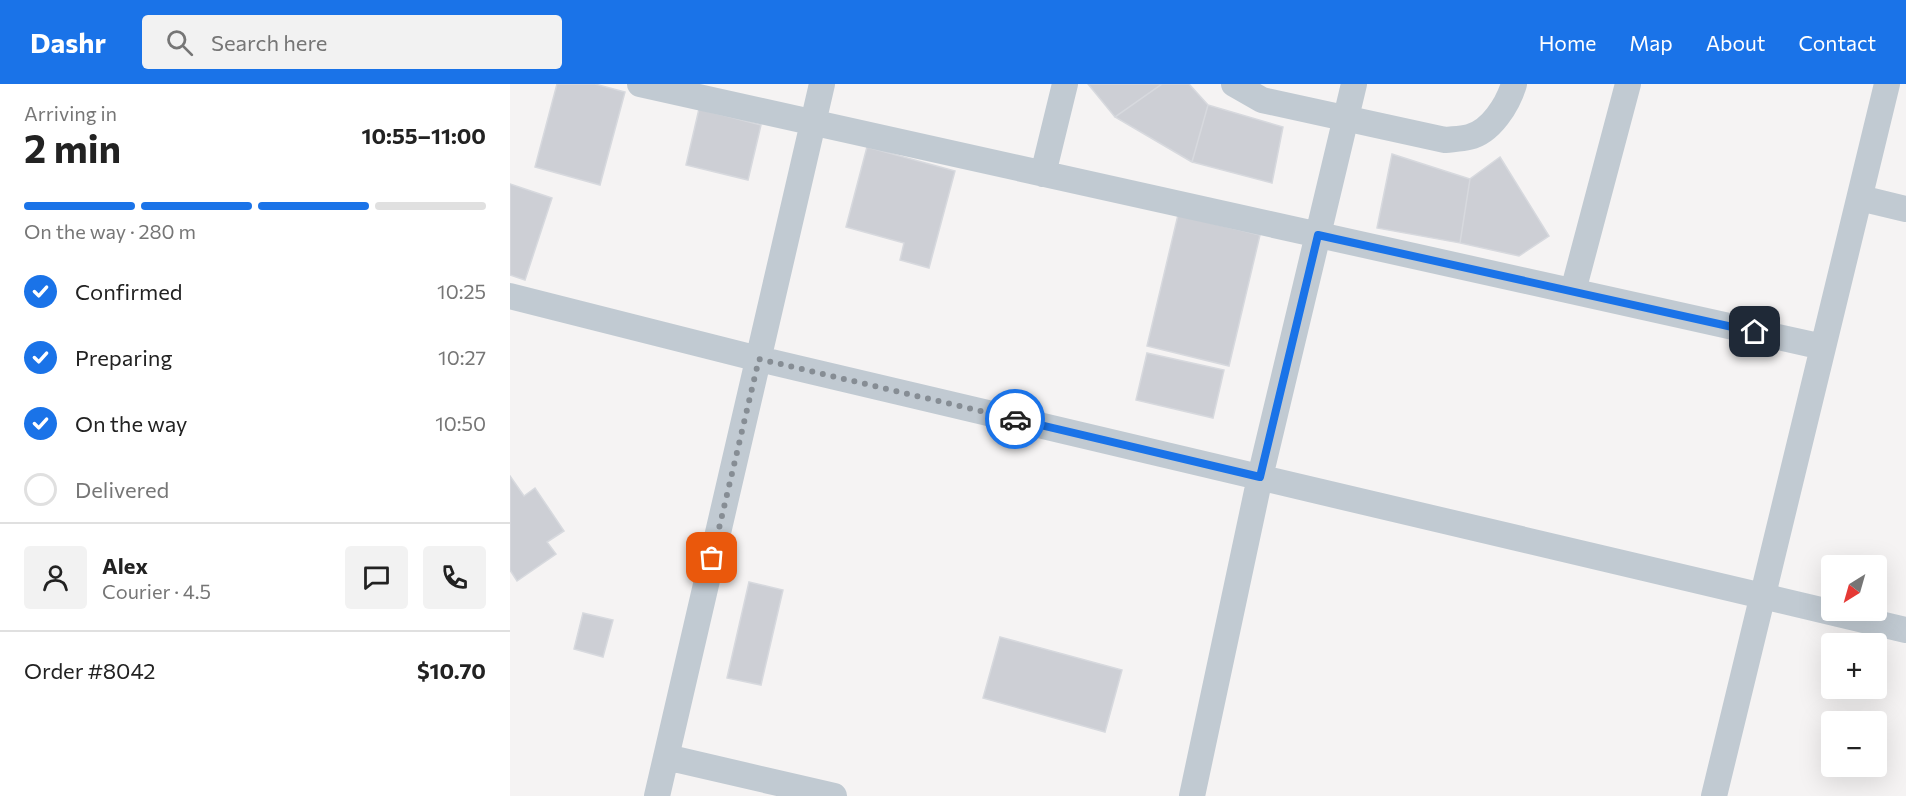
<!DOCTYPE html>
<meta charset="utf-8">
<style>
body{margin:0;font-family:Commissioner,sans-serif;background:#f2f2f2;color:#222;height:100vh;display:flex;flex-direction:column;font-size:22px;white-space:nowrap}
*{box-sizing:border-box;margin:0}
p{font-size:20px;color:#767676}
.icon{flex:none;width:33px;height:33px;fill:none;stroke:currentColor;stroke-width:2;stroke-linecap:round;stroke-linejoin:round}
.map{position:relative;flex:1;overflow:hidden}
.sheet{display:flex;flex-direction:column;background:#fff;width:510px}
.sheet>*{flex:none}
.needle{width:39px;rotate:217deg}
.buttons{position:absolute;left:1311px;top:471px;display:grid;gap:12px}
.buttons a{display:grid;place-items:center;width:66px;height:66px;border-radius:6px;background:#fff;box-shadow:0 6px 24px #0002;font-size:30px}
.pin{position:absolute;display:grid;place-items:center;width:51px;height:51px;color:#fff;margin:-26px;border-radius:12px;box-shadow:0 3px 9px #0006}
.courier{position:absolute;display:grid;place-items:center;width:60px;height:60px;margin:-30px;border:4px solid #1a73e8;border-radius:50%;background:#fff;color:#222;box-shadow:0 2px 8px #0007}
.head em{font-style:normal;font-weight:700}
.head div{display:flex;flex-direction:column-reverse}
.head{display:flex;align-items:center;justify-content:space-between;height:102px;padding:0 24px}
h1{font-size:39px;font-weight:700;line-height:45px}
.bar{display:grid;grid-template-columns:repeat(4,1fr);gap:9px 6px;align-content:center;height:72px;padding:0 24px}
.bar i{height:8px;border-radius:4px;background:#e0e0e0}
.bar .active{background:#1a73e8}
.bar p{grid-column:span 4}
.line{display:flex;align-items:center;gap:15px;padding:0 24px;border-top:2px solid #e0e0e0}
.line div{flex:1}
.round{display:grid;place-items:center;flex:none;width:63px;height:63px;border-radius:6px;background:#f2f2f2}
ol{padding:0 24px;list-style:none}
li{display:flex;align-items:center;gap:18px;height:66px}
li p{margin-inline-start:auto}
li .icon{padding:6px;border-radius:50%;background:#1a73e8;color:#fff;stroke-width:4}
li:last-child{color:#767676}
li i{width:33px;height:33px;border:3px solid #e0e0e0;border-radius:50%}
header{display:flex;align-items:center;gap:36px;box-sizing:border-box;height:84px;padding:0 30px;background:#1a73e8;color:#fff}
header strong{font-size:28px}
nav{display:flex;gap:33px;margin-inline-start:auto;font-size:21px}
.search{width:420px;height:54px;background:#f2f2f2;display:flex;align-items:center;gap:15px;box-sizing:border-box;padding:0 21px;border-radius:6px;color:#767676;font-size:22px}
main{display:flex;flex:1;min-height:0}
.map>svg:first-child{display:block}
.building{fill:#cdcfd5;stroke:#d7d9de;stroke-width:1.5}
.lines{fill:none;stroke-linecap:round;stroke-linejoin:round}
.minor{stroke:#c1cad2;stroke-width:26}
.done{stroke:#868d94;stroke-width:6;stroke-dasharray:0 10.8}
.route{stroke:#1a73e8;stroke-width:8}
</style>
<header>
<strong>Dashr</strong>
<div class="search"><svg class="icon" aria-label="search" viewBox="0 0 24 24"><circle cx="10" cy="10" r="6"/><path d="M15 15l6 6"/></svg>Search here</div>
<nav><a>Home</a><a>Map</a><a>About</a><a>Contact</a></nav>
</header>
<main>
<section class="sheet">
<div class="head"><div><h1>2 min</h1><p>Arriving in</p></div><em>10:55–11:00</em></div>
<div class="bar"><i class="active"></i><i class="active"></i><i class="active"></i><i></i><p>On the way · 280 m</p></div>
<ol>
<li><svg class="icon" aria-label="check" viewBox="0 0 24 24"><path d="M5 12l5 5 9-10"/></svg>Confirmed<p>10:25</p></li>
<li><svg class="icon" aria-label="check" viewBox="0 0 24 24"><path d="M5 12l5 5 9-10"/></svg>Preparing<p>10:27</p></li>
<li><svg class="icon" aria-label="check" viewBox="0 0 24 24"><path d="M5 12l5 5 9-10"/></svg>On the way<p>10:50</p></li>
<li><i></i>Delivered</li>
</ol>
<div class="line" style="height:108px"><a class="round"><svg class="icon" aria-label="person" viewBox="0 0 24 24"><circle cx="12" cy="8" r="4"/><path d="M4 21q1-7 8-7t8 7"/></svg></a><div><b>Alex</b><p>Courier · 4.5</p></div><a class="round"><svg class="icon" aria-label="chat" viewBox="0 0 24 24"><path d="M4 5h16v11H9l-5 4z"/></svg></a><a class="round"><svg class="icon" aria-label="phone" viewBox="0 0 24 24"><path d="M5 4h4l2 5-3 2q2 4 5 5l2-3 5 2v4C11 20 4 13 5 4z"/></svg></a></div>
<div class="line" style="height:78px"><div>Order #8042</div><b>$10.70</b></div>
</section>
<div class="map">
<svg width="1396" height="712" viewBox="0 0 1396 712">
<rect width="100%" height="100%" fill="#f5f3f3"/>
<path class="building" d="M47 0H85L115 8 90 101 25 83Z
M578 0H652L605 33Z
M652 0H679L698 21 682 78 605 33Z
M698 21 773 43 762 99 682 78Z
M189 25 251 41 238 96 176 81Z
M357 63 445 87 419 184 390 176 394 159 336 143Z
M882 70 960 95 950 159 867 144Z
M990 73 1039 152 1009 172 950 159 960 95Z
M0 100 42 114 15 196 0 191Z
M668 131 750 151 719 282 637 262Z
M637 269 714 286 703 334 626 316Z
M0 392 14 412 25 404 54 447 37 458 46 470 7 497 0 486Z
M239 498 273 506 251 601 217 594Z
M73 529 103 536 93 573 64 565Z
M490 553 612 586 595 648 473 614Z"/>
<g class="lines">
<path class="minor" d="M130 0 1313 263
M724 0 752 16 935 56C943 55 951 55 959 53 981 48 998 20 1004 0
M533 90 555 0
M1350 114 1396 125
M1063 207 1118 0
M0 212 249 275 1396 546
M156 673 324 712
M147 712 312 0
M682 712 750 393 844 0
M1204 712 1377 0"/>
</g>
<g class="lines">
<path class="done" d="M202 474 249 275 505 335"/>
<path class="route" d="M505 335 750 393 808 151 1245 248"/>
</g>
</svg>
<div class="buttons">
<a><svg class="needle" viewBox="-14 -14 28 28"><path d="M0-13l5 13h-10z" fill="#e53935"/><path d="M0 13l5-13h-10z" fill="#767676"/></svg></a>
<a>+</a>
<a>−</a>
</div>
<div class="pin" style="left:202px;top:474px;background:#ea580c"><svg class="icon" aria-label="bag" viewBox="0 0 24 24"><path d="M5 8h14l-1 12H6zM9 8a3 3 0 0 1 6 0"/></svg></div>
<div class="pin" style="left:1245px;top:248px;background:#1f2937"><svg class="icon" aria-label="home" viewBox="0 0 24 24"><path d="M3 11l9-7 9 7M6 9v11h12V9"/></svg></div>
<div class="courier" style="left:505px;top:335px"><svg class="icon" aria-label="car" viewBox="0 0 24 24"><path d="M5 17H2v-5l4-1 3-4h7l3 4 3 1v5h-3M9 17h6M6 11h13"/><circle cx="7" cy="17" r="2"/><circle cx="17" cy="17" r="2"/></svg></div>
</div>
</main>
